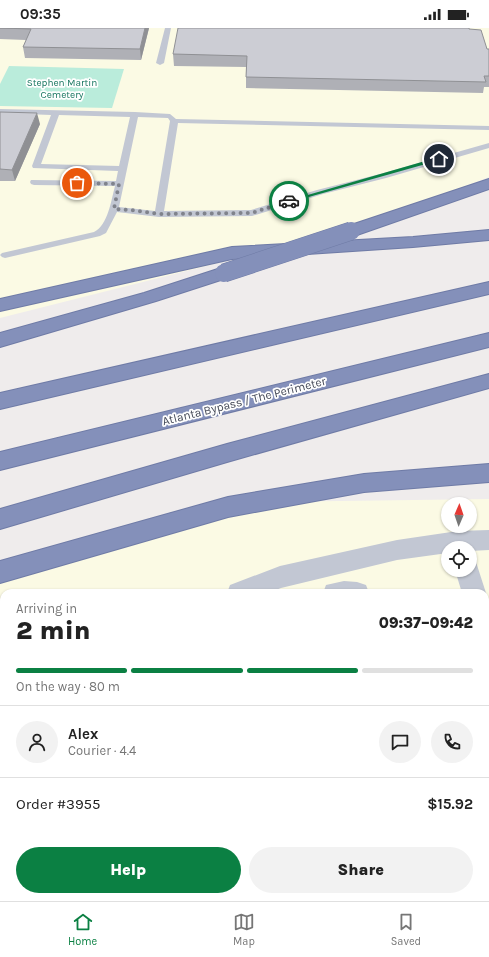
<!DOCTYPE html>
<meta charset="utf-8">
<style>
body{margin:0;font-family:Karla,sans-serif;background:#f2f2f2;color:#222;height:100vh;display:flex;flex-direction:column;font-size:15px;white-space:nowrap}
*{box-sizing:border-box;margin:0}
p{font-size:13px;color:#767676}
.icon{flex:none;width:22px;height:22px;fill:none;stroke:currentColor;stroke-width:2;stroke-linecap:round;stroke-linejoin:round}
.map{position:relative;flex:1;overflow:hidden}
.details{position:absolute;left:0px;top:561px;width:489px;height:312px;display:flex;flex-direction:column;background:#fff;border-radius:12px 12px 0 0;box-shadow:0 1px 3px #0004}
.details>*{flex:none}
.needle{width:26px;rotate:2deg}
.tools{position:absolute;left:441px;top:469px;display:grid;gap:8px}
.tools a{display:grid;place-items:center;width:36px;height:36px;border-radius:50%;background:#fff;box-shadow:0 1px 3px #0004;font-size:20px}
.pin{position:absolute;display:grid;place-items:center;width:34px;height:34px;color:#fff;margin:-17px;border:2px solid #fff;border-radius:50%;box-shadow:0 1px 4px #0007}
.courier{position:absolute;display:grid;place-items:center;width:40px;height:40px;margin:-20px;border:3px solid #0b8043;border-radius:50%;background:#fff;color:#222;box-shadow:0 1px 5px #0007}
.summary em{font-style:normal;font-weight:800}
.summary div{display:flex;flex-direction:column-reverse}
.summary{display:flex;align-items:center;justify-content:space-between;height:68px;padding:0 16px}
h1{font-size:26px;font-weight:800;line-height:30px}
.bar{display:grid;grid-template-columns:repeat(4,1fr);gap:6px 4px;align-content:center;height:48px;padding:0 16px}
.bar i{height:5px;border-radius:3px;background:#e0e0e0}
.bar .active{background:#0b8043}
.bar p{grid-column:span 4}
.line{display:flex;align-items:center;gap:10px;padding:0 16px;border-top:1px solid #e0e0e0}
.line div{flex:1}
.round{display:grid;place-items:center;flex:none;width:42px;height:42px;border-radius:21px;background:#f2f2f2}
.primary-button{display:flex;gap:8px;margin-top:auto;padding:8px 16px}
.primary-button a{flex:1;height:46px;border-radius:24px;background:#0b8043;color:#fff;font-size:16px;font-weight:800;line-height:46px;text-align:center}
.primary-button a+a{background:#f2f2f2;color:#222}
.status{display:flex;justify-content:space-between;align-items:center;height:28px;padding:0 20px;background:#fff;direction:ltr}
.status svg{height:11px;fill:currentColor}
.menu{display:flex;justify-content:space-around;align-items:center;height:56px;border-top:1px solid #e0e0e0;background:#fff;font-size:11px;color:#767676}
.menu a{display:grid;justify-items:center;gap:2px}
.menu .active{color:#0b8043}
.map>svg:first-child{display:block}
.commercial{fill:#fbfae4;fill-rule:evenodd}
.green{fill:#baecdb}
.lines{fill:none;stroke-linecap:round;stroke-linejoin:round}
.motorway-casing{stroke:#6f7ba6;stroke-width:2}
.service{fill:#c2c7d3;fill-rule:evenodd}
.minor{fill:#c2c7d3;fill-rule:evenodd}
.tertiary{fill:#c2c7d3;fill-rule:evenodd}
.motorway{fill:#8490ba;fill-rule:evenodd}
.motorway-bridge-casing{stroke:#6f7ba6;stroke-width:19;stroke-linecap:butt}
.motorway-bridge{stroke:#8490ba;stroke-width:18}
.wall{fill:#afb0b6}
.shaded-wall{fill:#8f9094}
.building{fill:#cccdd4;stroke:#8f9094}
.route{fill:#0b8043}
.done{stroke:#80838c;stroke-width:4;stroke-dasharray:0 7.2}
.labels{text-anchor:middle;stroke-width:3.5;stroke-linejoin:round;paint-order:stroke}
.far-park-label{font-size:10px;fill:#197761;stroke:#fff}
.street-label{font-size:12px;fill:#454a58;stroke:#fff}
</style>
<div class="status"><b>09:35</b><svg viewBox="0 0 49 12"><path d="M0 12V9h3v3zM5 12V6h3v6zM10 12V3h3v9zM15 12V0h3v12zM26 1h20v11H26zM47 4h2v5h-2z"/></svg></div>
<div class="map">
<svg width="489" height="873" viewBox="0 0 489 873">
<rect width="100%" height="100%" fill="#efecec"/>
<path class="commercial" d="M0 0H489V149L405 181 222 234 0 290Z
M489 471V873H0V533L265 474ZM448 476H470V498H448ZM448 520H470V542H448ZM4 565H485V869H4Z"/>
<path class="green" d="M9 38 124 41 112 80 0 78V56Z"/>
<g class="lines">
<defs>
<path id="motorway" d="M489 151V161L357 207 351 208 345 207 343 203 345 199Z
M489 202V212L413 219 232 231 0 283V271L232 219 413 209Z
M224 239 230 241 233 245 230 249 156 273 0 319V305L144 265Z
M489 254V266L0 381V365Z
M489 305V319L0 442V424Z
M489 346V360L227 434 0 501V481L227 416Z
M489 436V454L364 464 228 489 0 555V533L228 469 364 446Z"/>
</defs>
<use href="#motorway" class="motorway-casing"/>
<path class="service" d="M165 0H171L164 35 160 37 156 35Z
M0 81 135 84 170 86 176 91 489 98V102L178 95 164 183 251 182 317 162 380 146 489 115V120L386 150 323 166 252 188 159 189 117 184 106 205 100 208 5 230 2 229 0 227 2 225 94 204C108 197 111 173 115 158L34 157 31 156 30 154 31 152 116 153 118 143 33 140 32 138 51 87 0 85ZM59 87 130 89 119 138 41 136ZM138 89 168 90 170 93 155 183 119 179Z
M0 853 4 855V869H13L15 873H0Z"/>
<path class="minor" d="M470 532 476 534 486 565 485 568V565H462L455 542H470Z
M485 591 489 592V628L485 627Z"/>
<path class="tertiary" d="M489 502V522L470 523V520H448V525L397 532 281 560 268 565H227L230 557 280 538 397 512 458 503Z
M344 553 357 554 366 557 369 565H323L326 557Z
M485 640 489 641V671L485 670Z
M4 668V697L0 699V670Z
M4 716V746L0 747V717Z"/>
<use href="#motorway" class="motorway"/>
<defs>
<path id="motorway-bridge" d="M224 245 351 203"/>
</defs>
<use href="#motorway-bridge" class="motorway-bridge-casing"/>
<use href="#motorway-bridge" class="motorway-bridge"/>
</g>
<path class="wall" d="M0 0H149L141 32 25 30 23 19 26 12 0 11Z
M469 1 487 21H489V59H484L483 65 246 60V39L174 38 173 26Z
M0 84 40 96 15 153H0Z"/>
<path class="shaded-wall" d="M145 0H149L141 32 140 21Z
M37 85 40 96 15 153 12 142Z"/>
<path class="building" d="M0 0H145L140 21 23 19 31 1Z
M178 0H469V1L481 2 487 21H489V48H484L486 54 246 49 247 28 173 26Z
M0 84 37 85 12 142 0 141Z
M47 869H220L223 873H43Z
M340 869H469L470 873H336Z"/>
<path class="route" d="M439 129 440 132 291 174 287 173Z"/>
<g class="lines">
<path class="done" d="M77 155 119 156 114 181 131 182 159 186 252 185 289 173"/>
</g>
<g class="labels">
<g class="far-park-label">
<text x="62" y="58">Stephen Martin<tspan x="62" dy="12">Cemetery</tspan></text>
</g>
<g class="street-label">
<text transform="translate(244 373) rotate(-14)" y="4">Atlanta Bypass / The Perimeter</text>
</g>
</g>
</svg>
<div class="tools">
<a><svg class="needle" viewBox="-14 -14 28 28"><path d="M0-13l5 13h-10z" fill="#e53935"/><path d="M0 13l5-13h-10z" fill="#767676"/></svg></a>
<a><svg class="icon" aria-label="locate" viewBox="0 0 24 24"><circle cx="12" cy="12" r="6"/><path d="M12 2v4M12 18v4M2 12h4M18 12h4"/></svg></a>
</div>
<div class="pin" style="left:77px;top:155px;background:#ea580c"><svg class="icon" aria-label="bag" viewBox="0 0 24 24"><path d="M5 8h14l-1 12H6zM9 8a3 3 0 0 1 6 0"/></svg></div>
<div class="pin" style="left:439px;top:131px;background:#1f2937"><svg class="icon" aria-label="home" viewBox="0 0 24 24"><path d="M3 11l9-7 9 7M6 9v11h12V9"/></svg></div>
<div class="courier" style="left:289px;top:173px"><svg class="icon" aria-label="car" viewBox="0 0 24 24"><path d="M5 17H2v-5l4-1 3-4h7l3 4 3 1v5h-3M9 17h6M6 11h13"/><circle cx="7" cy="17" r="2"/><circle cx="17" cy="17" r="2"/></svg></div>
<section class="details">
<div class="summary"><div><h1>2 min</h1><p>Arriving in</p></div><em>09:37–09:42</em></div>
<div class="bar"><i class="active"></i><i class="active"></i><i class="active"></i><i></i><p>On the way · 80 m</p></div>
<div class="line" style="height:72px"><a class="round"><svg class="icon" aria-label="person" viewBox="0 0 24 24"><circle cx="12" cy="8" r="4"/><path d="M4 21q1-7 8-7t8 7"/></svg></a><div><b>Alex</b><p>Courier · 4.4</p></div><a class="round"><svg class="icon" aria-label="chat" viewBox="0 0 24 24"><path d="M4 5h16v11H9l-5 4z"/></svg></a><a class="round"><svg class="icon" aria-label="phone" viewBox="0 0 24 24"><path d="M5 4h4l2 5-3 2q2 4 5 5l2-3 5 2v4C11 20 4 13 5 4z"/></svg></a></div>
<div class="line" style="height:52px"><div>Order #3955</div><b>$15.92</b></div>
<div class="primary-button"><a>Help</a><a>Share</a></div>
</section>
</div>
<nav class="menu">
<a class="active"><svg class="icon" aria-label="home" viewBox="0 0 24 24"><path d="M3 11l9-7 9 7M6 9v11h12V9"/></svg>Home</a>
<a><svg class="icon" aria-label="map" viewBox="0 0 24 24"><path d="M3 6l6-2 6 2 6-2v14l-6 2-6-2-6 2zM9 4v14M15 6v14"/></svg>Map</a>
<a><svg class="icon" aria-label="saved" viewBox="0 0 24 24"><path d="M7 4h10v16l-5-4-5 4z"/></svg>Saved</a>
</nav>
